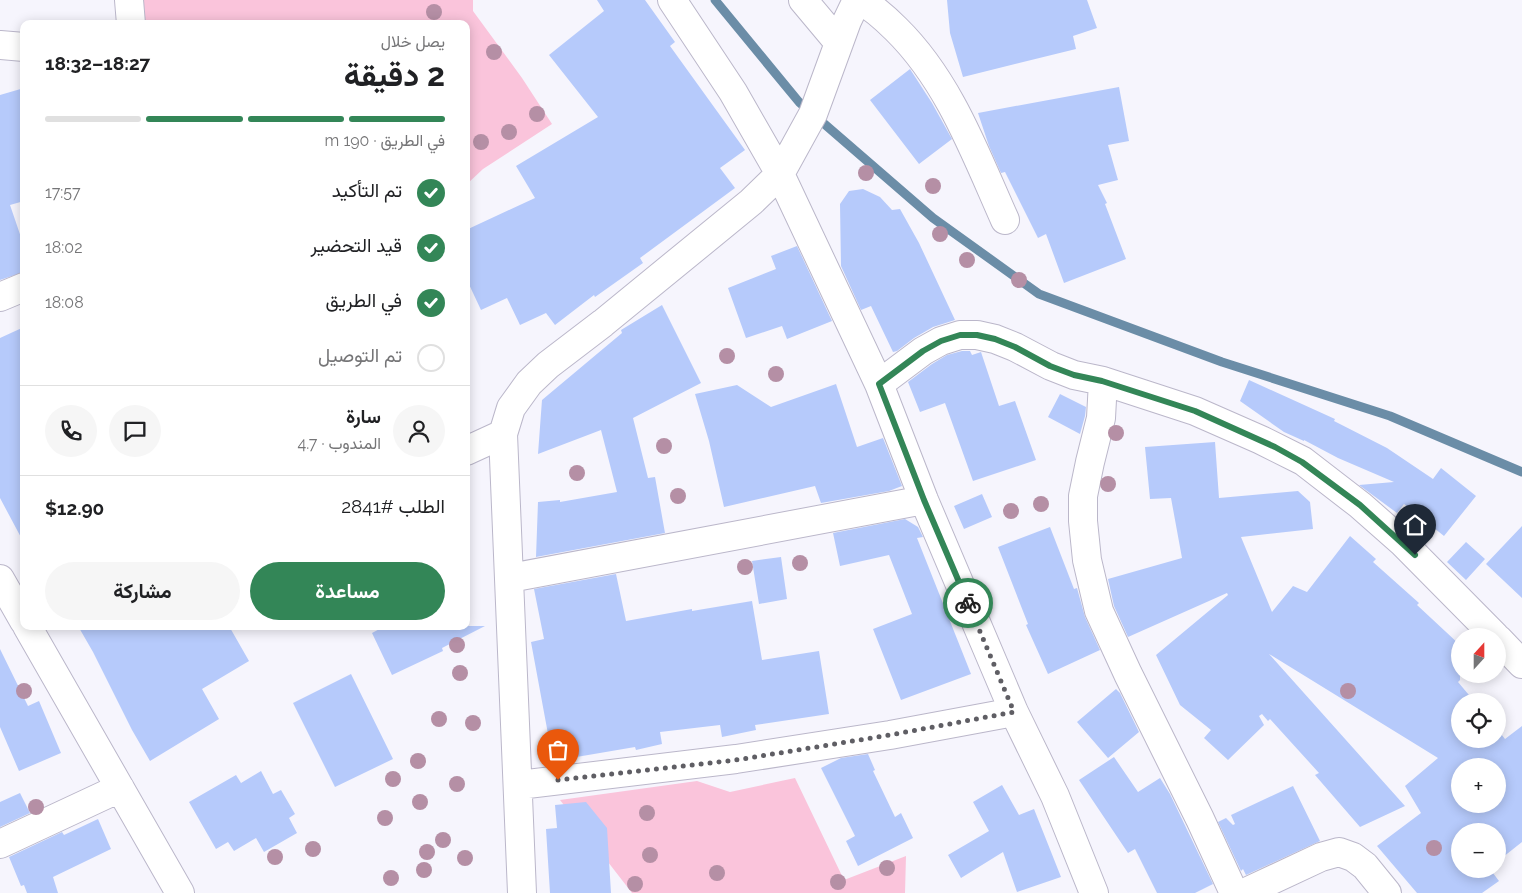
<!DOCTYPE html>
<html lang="ar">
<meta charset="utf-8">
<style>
body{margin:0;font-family:Raleway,Vazirmatn,sans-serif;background:#f6f6f6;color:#202124;direction:rtl;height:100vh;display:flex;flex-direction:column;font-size:19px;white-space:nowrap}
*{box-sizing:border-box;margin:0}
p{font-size:16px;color:#757577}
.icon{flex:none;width:28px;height:28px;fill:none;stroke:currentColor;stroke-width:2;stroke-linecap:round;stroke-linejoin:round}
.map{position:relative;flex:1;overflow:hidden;direction:ltr}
.sheet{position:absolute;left:20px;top:20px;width:450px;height:610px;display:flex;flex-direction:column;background:#fff;border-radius:10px;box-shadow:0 2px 12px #0003;direction:rtl}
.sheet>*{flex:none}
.needle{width:32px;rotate:21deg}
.buttons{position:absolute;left:1451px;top:628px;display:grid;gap:10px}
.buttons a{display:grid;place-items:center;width:55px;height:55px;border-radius:50%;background:#fff;box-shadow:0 2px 12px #0003;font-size:25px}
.pin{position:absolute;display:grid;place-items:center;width:42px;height:42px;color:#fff;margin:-51px -21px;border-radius:50% 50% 50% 0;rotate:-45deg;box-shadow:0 0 5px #0007}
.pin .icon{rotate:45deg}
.courier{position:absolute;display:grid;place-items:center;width:50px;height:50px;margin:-25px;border:4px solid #338657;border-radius:50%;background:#fff;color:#222;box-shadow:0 1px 6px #0007}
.headline em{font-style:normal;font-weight:700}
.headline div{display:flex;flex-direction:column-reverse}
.headline{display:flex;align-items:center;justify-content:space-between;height:85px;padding:0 25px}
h1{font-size:32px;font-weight:700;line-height:38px}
.bar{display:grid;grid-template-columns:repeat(4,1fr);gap:8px 5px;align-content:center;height:60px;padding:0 25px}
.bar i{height:6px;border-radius:4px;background:#e0e0e0}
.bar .active{background:#338657}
.bar p{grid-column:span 4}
.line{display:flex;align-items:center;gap:12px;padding:0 25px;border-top:1px solid #e0e0e0}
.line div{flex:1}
.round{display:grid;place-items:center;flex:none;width:52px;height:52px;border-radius:26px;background:#f6f6f6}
ol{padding:0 25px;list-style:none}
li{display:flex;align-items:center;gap:15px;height:55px}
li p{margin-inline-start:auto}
li .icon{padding:5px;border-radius:50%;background:#338657;color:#fff;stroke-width:4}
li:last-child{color:#757577}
li i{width:28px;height:28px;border:2px solid #e0e0e0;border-radius:50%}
.cta{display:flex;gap:10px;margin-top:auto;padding:10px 25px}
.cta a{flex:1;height:58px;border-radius:30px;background:#338657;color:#fff;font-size:20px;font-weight:700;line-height:58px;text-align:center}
.cta a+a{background:#f6f6f6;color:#202124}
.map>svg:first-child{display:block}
.green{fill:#fac4db}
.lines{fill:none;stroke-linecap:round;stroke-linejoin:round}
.stream{stroke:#6b8da7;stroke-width:9}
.building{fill:#b6cafb;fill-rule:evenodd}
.minor-casing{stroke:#bbb7ca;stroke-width:30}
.minor{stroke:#fff;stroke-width:28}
.tree{fill:#b58fa5}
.done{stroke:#5f5e64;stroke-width:5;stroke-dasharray:0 9}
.route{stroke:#338657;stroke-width:6}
</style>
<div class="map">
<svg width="1522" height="893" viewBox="0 0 1522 893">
<rect width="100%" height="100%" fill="#f6f5fd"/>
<path class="green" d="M142 0H473V11L522 78 552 124 483 169 466 185V24H140Z
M795 778 844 880 906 856 905 893H632L560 800 697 781 730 792Z"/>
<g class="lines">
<path class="stream" d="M715 0 799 102 933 218 1039 294 1222 362 1390 416 1522 472"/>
</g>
<path class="building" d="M597 0H645L675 42 670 46 745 150 720 168 735 188 640 258 643 263 595 297 594 295 555 325 546 313 520 325 507 298 481 310 466 278V230L535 198 516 166 598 117 549 55 604 11Z
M947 0H1087L1097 28 1073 36 1076 49 963 77 950 33Z
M910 69 932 103 952 139 919 164 870 100Z
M1119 87 1129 141 1108 145 1118 180 1098 185 1107 203 1105 204 1126 259 1064 283 1046 234 1038 238 1005 172 1001 173 989 146 978 113Z
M24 88V201L10 205 24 246V272L0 280V95Z
M863 189 880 197 892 210 900 209 919 243 955 320 933 327 914 338 897 351 893 352 871 306 861 310 841 266 840 204 849 191Z
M797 246 832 321 787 339 782 326 746 338 728 288 776 269 771 256Z
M662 305 701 383 633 418 648 478 655 477 665 533 536 557 538 502 560 500V502L617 492 601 430 538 454 542 400 622 333 621 330Z
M24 327V543L0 498V338Z
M962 351H970L972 355 981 352 999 406 1015 401 1036 460 973 481 945 403 920 412 908 382 932 364 947 355Z
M1249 380 1335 419 1334 421 1387 448 1433 479 1441 468 1476 496 1444 536 1404 504 1397 513 1359 485 1394 482 1338 458 1304 440V441L1284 432 1240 401Z
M836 384 857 447 883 438 902 486 889 491 821 503 815 486 724 507 709 441 695 394 737 385 771 407Z
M1060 394 1086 407 1085 416 1080 434 1048 417Z
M1215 442 1219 498 1298 491 1310 502 1313 529 1241 537 1272 612 1293 586 1307 592 1350 536 1376 559 1373 562 1419 603 1417 605 1460 645V680L1458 682 1474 701H1460V739H1498V730L1505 739 1522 726V842L1498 861V831H1460V869H1490L1499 881 1482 893H1417L1377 846 1421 813 1405 786 1438 758 1269 654 1405 806 1360 827 1315 775 1319 773 1270 719 1268 721 1262 714 1259 716 1264 725 1228 760 1204 738 1211 730 1180 705 1156 655 1228 595 1227 593 1128 637 1114 606 1108 579 1182 558 1171 498 1150 499 1145 447ZM1460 766H1498V804H1460Z
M982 494 992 517 964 529 954 506Z
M905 519 918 527 923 537 917 538 971 674 901 700 873 629 912 614 889 555 840 566 833 533Z
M1522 526V598L1486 564Z
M1050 527 1074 589 1077 588 1085 617 1100 650 1048 674 1026 625 1028 624 998 547Z
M1466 542 1485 559 1466 580 1447 562Z
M781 557 787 599 759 604 752 561Z
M616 574 626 621 692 609V611L752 601 762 660 819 651 829 714 755 725 756 730 722 737 720 725 660 732 662 744 636 750 635 747 553 761 531 642 544 639 534 589Z
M78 626H229L249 661 202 689 219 719 150 761 132 730 93 652Z
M385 626H485L442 648 443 651 392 675 372 633Z
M0 649 28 706 39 701 61 753 19 771 0 727Z
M351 674 393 759 335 787 293 703Z
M1116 689 1120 693 1139 732 1108 758 1077 722Z
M868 754 875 770 873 771 895 817 901 813 913 838 858 866 846 841 855 836 821 768 841 758Z
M1114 757 1138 792 1160 778 1170 794 1213 884 1195 893H1157L1135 849 1128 853 1079 780Z
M261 771 273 794 281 790 295 814 289 818 297 833 264 852 256 838 234 851 228 842 216 849 189 802 236 775 241 783Z
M1002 785 1019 815 1034 809 1061 877 1017 892 1003 852 961 878 948 855 989 831 973 802Z
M1293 786 1320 841 1246 875 1243 869 1241 871 1218 822 1226 818 1233 825 1235 824 1231 815Z
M20 793 30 813 0 827V802Z
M586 802 607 828 611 893H550L546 829 557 828 555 805Z
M98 819 111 849 53 877 58 893H27L24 885 21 886 9 857 62 832 64 835Z"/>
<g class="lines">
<defs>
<path id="minor" d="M129 0 131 24
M672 0 733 92 780 174 879 384 924 500 1014 712 1055 796 1094 893
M803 0 839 43
M860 0C874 8 885 18 896 29 949 81 975 153 1005 220
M0 45 24 47
M0 297 24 287
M1103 381 1101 418 1090 462 1083 496V521L1087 560 1099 611 1128 674 1200 819 1234 893
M879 384 923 351 941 341 960 335H977L995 339 1015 347 1051 366 1074 375 1103 381 1195 411 1261 440 1303 461 1360 505 1402 542 1495 636
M466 451 503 434
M510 578 924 500
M0 579 24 621
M27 626 180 893
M1498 639 1522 664
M519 785 736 759 890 735 1014 712
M0 844 120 788
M522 893 503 434 511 408 529 383 548 365 603 323 751 202 780 174 813 114 847 21 857 0
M1244 893 1321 857 1339 852 1353 857 1365 866 1387 893"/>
</defs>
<use href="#minor" class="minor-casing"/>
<use href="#minor" class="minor"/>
</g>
<g class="tree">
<circle cx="434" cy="12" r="8"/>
<circle cx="494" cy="52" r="8"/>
<circle cx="537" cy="114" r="8"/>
<circle cx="509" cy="132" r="8"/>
<circle cx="481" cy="142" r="8"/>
<circle cx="866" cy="173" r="8"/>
<circle cx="933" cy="186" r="8"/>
<circle cx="940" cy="234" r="8"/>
<circle cx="967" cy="260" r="8"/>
<circle cx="1019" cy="280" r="8"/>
<circle cx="727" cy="356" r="8"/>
<circle cx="776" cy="374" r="8"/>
<circle cx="1116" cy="433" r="8"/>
<circle cx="664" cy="446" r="8"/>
<circle cx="577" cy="473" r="8"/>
<circle cx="1108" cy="484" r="8"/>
<circle cx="678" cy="496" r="8"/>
<circle cx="1041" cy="504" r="8"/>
<circle cx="1011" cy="511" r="8"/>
<circle cx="800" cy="563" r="8"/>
<circle cx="745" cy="567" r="8"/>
<circle cx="457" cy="645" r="8"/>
<circle cx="460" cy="673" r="8"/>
<circle cx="24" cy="691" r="8"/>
<circle cx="1348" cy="691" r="8"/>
<circle cx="439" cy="719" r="8"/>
<circle cx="473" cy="723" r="8"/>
<circle cx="418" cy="761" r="8"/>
<circle cx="393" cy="779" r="8"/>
<circle cx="457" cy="784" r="8"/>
<circle cx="420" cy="802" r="8"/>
<circle cx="36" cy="807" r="8"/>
<circle cx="647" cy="813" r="8"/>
<circle cx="385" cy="818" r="8"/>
<circle cx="443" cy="840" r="8"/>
<circle cx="1434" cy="848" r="8"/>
<circle cx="313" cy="849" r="8"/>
<circle cx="427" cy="852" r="8"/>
<circle cx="650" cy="855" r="8"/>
<circle cx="275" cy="857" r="8"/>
<circle cx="465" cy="858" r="8"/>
<circle cx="887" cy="868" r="8"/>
<circle cx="424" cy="870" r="8"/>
<circle cx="717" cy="873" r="8"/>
<circle cx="391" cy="878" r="8"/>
<circle cx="838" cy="882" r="8"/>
<circle cx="635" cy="884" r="8"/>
</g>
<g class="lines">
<path class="done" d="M558 780 736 760 890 735 1014 712 968 603"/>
<path class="route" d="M968 603 924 500 879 384 923 351 941 341 960 335H977L995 339 1015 347 1050 366 1074 375 1102 381 1195 411 1275 447 1302 462 1360 505 1415 555"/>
</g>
</svg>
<div class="buttons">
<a><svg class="needle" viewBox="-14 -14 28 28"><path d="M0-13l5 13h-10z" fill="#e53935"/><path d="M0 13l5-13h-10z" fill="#757577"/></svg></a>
<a><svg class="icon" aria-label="locate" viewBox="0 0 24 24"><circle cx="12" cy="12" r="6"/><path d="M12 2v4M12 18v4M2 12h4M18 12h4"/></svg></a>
<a>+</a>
<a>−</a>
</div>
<div class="pin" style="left:558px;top:780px;background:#ea580c"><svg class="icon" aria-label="bag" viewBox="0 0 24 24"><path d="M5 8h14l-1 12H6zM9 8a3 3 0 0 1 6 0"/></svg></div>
<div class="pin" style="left:1415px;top:555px;background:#1f2937"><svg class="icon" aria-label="home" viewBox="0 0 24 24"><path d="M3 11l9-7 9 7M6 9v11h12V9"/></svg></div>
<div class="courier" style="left:968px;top:603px"><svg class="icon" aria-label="bike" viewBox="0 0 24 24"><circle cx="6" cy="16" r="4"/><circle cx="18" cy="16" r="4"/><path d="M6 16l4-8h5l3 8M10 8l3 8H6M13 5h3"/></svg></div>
<section class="sheet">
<div class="headline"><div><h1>2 دقيقة</h1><p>يصل خلال</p></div><em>18:27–18:32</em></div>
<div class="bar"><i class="active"></i><i class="active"></i><i class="active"></i><i></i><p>في الطريق · 190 m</p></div>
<ol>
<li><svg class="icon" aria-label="check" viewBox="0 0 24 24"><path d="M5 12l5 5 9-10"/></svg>تم التأكيد<p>17:57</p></li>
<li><svg class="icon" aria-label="check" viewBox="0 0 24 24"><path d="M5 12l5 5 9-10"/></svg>قيد التحضير<p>18:02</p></li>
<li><svg class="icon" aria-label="check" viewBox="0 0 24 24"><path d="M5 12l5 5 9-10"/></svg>في الطريق<p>18:08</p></li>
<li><i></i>تم التوصيل</li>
</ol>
<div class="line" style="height:90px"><a class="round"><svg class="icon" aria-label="person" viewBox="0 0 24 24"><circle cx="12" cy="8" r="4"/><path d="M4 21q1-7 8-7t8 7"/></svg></a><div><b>سارة</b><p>المندوب · 4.7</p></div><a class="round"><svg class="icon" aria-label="chat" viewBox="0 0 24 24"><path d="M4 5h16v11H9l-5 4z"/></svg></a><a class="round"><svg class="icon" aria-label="phone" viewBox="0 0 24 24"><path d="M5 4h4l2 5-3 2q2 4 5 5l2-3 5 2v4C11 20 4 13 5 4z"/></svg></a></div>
<div class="line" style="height:65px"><div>الطلب #2841</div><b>$12.90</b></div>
<div class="cta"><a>مساعدة</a><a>مشاركة</a></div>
</section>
</div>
